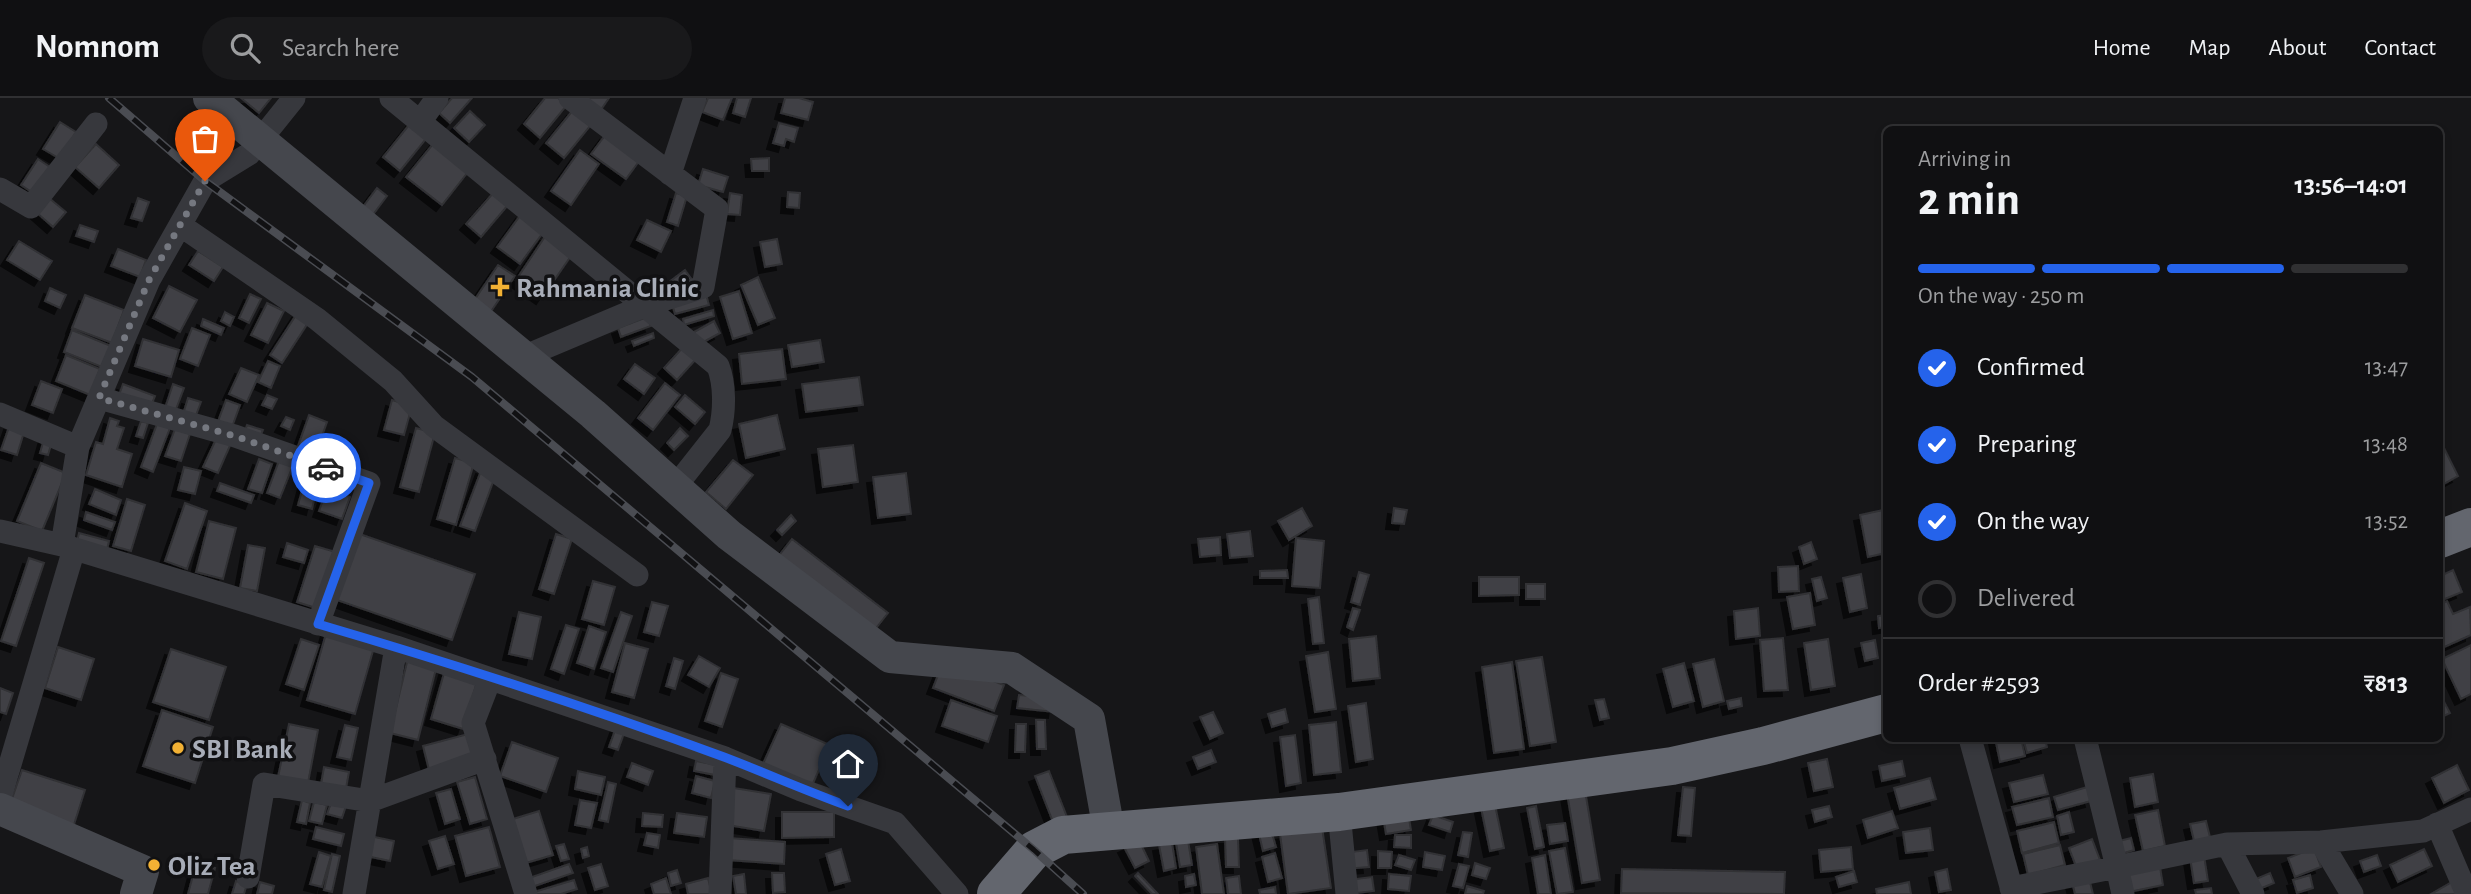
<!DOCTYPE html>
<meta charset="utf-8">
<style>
body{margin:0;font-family:"Alegreya Sans",sans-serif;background:#19191b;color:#f1f3f6;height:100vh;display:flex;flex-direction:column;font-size:26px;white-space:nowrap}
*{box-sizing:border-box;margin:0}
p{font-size:23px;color:#9c9d9f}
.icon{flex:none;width:38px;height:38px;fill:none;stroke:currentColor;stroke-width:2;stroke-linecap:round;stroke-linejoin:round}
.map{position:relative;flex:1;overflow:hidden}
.panel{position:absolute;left:1883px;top:28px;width:560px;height:616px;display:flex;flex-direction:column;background:#101012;border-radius:10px;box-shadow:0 4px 10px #0003,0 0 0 2px #303032}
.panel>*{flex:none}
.pin{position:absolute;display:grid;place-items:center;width:60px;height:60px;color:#fff;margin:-72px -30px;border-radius:50% 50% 50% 0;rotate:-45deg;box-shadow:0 0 7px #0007}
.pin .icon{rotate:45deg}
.courier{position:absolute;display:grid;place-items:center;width:70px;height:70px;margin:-35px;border:5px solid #2563eb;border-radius:50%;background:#fff;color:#222;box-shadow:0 2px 9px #0007}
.headline em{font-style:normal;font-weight:700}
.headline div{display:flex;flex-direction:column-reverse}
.headline{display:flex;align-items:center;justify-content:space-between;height:119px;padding:0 35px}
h1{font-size:46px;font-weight:700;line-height:52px}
.bar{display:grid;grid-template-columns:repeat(4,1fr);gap:10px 7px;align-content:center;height:84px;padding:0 35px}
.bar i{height:9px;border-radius:5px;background:#303032}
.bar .selected{background:#2563eb}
.bar p{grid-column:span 4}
.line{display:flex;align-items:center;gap:18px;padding:0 35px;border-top:2px solid #303032}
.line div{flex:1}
ol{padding:0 35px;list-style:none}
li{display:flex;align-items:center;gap:21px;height:77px}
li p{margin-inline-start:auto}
li .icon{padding:7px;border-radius:50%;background:#2563eb;color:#fff;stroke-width:4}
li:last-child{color:#9c9d9f}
li i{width:38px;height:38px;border:4px solid #303032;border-radius:50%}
header{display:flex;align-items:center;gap:42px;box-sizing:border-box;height:98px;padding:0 35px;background:#101012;border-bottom:2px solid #303032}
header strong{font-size:33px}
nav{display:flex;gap:38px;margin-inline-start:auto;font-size:24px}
.search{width:490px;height:63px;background:#19191b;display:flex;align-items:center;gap:18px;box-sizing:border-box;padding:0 24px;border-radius:38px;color:#9c9d9f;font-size:26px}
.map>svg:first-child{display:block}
.building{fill:#404145;stroke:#303034;stroke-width:2;filter:url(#shadow)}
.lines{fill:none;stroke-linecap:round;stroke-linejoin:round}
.street{stroke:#37383d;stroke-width:23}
.secondary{stroke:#45474d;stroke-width:32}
.highway{stroke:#63666e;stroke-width:38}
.rail-casing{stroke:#4a4c52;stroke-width:8}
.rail{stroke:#111113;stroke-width:5;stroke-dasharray:16;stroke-linecap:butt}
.done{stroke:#757880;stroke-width:7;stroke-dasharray:0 12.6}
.route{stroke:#2563eb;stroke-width:9}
.poi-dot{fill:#f2b134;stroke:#111113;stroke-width:2.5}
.labels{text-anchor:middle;stroke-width:7;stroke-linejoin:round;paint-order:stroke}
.poi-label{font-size:28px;font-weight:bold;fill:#a8adb8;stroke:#111113;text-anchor:start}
</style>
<header>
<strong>Nomnom</strong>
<div class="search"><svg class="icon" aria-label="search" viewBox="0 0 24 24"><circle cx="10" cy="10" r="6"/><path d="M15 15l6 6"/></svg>Search here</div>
<nav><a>Home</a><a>Map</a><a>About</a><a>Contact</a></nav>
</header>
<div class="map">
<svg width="2471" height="796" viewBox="0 0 2471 796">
<defs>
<filter id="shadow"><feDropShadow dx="-6" dy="6" stdDeviation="0" flood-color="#0009"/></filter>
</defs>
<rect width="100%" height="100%" fill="#161618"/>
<path class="building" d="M241 0H271L259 15Z
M452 0H472L450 25 439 15Z
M545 0H558L567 7 540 40 524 26Z
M576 0H609L598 16Z
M708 0H732L723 22 702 14Z
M737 0H751L745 19 733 15Z
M785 0H799L813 4 808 22 781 15Z
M573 12 591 27 564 60 546 45Z
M470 13 485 27 469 44 454 30Z
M413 22 430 36 400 73 383 59Z
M60 24 76 34 60 61 43 51Z
M779 25 798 30 794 44 786 41 784 48 773 45Z
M606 36 640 62 626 81 591 56Z
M437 41 472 69 442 107 406 79Z
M96 46 119 67 99 90 75 69Z
M580 52 599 66 571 107 551 93Z
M769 60V73H752L751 61Z
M38 61 50 69 33 95 21 87Z
M703 71 728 79 723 94 698 87Z
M377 90 387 98 369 122 359 114Z
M494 94 508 107 481 139 466 126Z
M788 94 800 95 799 110 787 109Z
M676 95 687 98 678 128 667 124Z
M730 95 742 97 740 117 727 116Z
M49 100 66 114 53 129 37 115Z
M138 100 149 104 142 123 131 120Z
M522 115 545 132 520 166 497 149Z
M647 122 671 133 661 154 637 142Z
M80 127 98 133 94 144 76 138Z
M546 137 573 155 542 200 516 182Z
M777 141 782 166 765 169 760 144Z
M19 143 52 163 40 182 7 162Z
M118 151 146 162 140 179 111 168Z
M198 153 223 169 214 183 189 167Z
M498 167 515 178 490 215 473 204Z
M685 172 693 183 677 195 669 184Z
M758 179 775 220 758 227 741 187Z
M169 188 197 202 180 234 153 220Z
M50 190 66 197 60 210 45 203Z
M739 193 752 235 733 241 720 199Z
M250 196 261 201 249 225 239 220Z
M706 196 709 207 675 216 672 206Z
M85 197 124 212 112 245 72 230Z
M267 205 284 213 268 245 251 237Z
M713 212 714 218 684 227 683 221Z
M225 214 234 219 230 228 221 223Z
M298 214 310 222 282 265 270 257Z
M647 219 651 228 621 239 618 230Z
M203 221 224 230 221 237 201 228Z
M714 223 720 235 700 246 694 234Z
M192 230 210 237 198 268 180 261Z
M72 232 111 248 102 269 64 254Z
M653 235 654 240 634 248 632 243Z
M143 241 179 252 171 279 135 268Z
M820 242 824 264 792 269 788 247Z
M685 247 698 259 677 282 664 270Z
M782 251 786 281 742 286 739 256Z
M66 257 100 271 90 297 56 283Z
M268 263 280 268 271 290 258 284Z
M635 266 655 280 644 296 624 281Z
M241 270 259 277 247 304 229 296Z
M859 279 863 307 806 314 802 286Z
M41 283 62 291 53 315 32 307Z
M665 285 680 297 653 332 638 320Z
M123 286 155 298 151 308 119 297Z
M173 286 184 290 175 314 165 310Z
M267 297 277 301 272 311 262 307Z
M685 297 705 314 695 326 675 309Z
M188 300 201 304 195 320 183 316Z
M226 302 240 307 231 332 217 326Z
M392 302 412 308 404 337 384 332Z
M309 317 327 324 315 358 297 351Z
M777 317 785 351 746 360 739 326Z
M286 319 294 322 290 332 281 328Z
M110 320 119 323 117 328 124 330 117 351 132 356 122 389 86 377 96 344 103 346Z
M141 323 148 325 143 340 136 338Z
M10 326 25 331 17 357 1 352Z
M157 326 170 330 153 374 141 369Z
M247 327 263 332 258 344 243 339Z
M416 330 435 335 419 394 400 389Z
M680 330 688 338 674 352 667 345Z
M175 331 190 336 181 363 165 358Z
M46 334 51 347 48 357 40 355Z
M218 337 232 343 218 375 203 369Z
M2440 342 2458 378 2440 388Z
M853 347 858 384 823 389 818 351Z
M280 360 294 365 280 400 267 395Z
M455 360 474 365 456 427 437 421Z
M259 361 272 366 262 395 248 391Z
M733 362 753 377 726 411 706 394Z
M41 365 66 375 42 433 17 423Z
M184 369 201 373 195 396 178 392Z
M308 370 321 373 312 411 298 407Z
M482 370 496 376 475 433 460 428Z
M906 375 911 416 878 420 873 379Z
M220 385 254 397 251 405 217 393Z
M95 391 121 402 116 417 89 406Z
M327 391 350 399 342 421 319 413Z
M127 401 145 407 131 453 113 448Z
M185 405 207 413 187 471 165 463Z
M1302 410 1312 428 1289 442 1278 423Z
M1394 410 1407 412 1404 426 1392 425Z
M1883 412 1886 429V455L1868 459 1860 417Z
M86 414 115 424 112 432 84 422Z
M791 417 796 423 782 437 777 432Z
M209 423 236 430 223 481 196 474Z
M1250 433 1253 458 1230 460 1227 436Z
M354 434 475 476 452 542 331 500Z
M79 435 109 443 106 456 76 448Z
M556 436 572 441 554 496 539 491Z
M1220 439 1221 457 1200 459 1198 441Z
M1296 440 1324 443 1320 490 1292 488Z
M792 441 888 515 869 539 773 465Z
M1811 444 1817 461 1804 466 1799 449Z
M287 445 308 452 304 465 283 459Z
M248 447 265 450 257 493 240 490Z
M315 448 339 455 322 512 297 504Z
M29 460 44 465 16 548 1 543Z
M1798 468 1799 493 1779 494 1778 469Z
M1287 472 1288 480H1260V473Z
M2453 472 2462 494 2440 503V478Z
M1359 474 1369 477 1360 507 1351 504Z
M1861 476 1867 510 1850 514 1843 480Z
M1479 479H1519V497L1479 498Z
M1821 479 1827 500 1817 503 1812 481Z
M593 483 615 489 604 527 582 521Z
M1526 486H1545V501H1526Z
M1810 495 1815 527 1793 531 1787 499Z
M1319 499 1324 545 1313 546 1308 501Z
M2447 503 2453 516 2470 509 2471 537 2440 551V506Z
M652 504 668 508 659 538 644 534Z
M1353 510 1360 512 1353 532 1347 529Z
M1758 510 1760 538 1736 541 1734 513Z
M519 514 541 519 532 561 509 556Z
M621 514 632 518 613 574 601 570Z
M1886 517V529L1879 530 1878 518Z
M566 527 579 531 564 576 551 571Z
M589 528 606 534 594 571 577 565Z
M327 532 375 546 355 616 307 602Z
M1376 538 1380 580 1353 583 1349 541Z
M1783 540 1788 592 1764 593 1760 542Z
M301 541 319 547 304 592 286 586Z
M1828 541 1835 588 1811 592 1804 545Z
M1875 542 1878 560 1865 563 1861 545Z
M625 545 648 551 634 600 612 594Z
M2471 547V596L2461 601 2442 561Z
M58 549 94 561 81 602 45 590Z
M171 551 226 569 209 622 153 604Z
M1328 554 1336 611 1315 614 1306 558Z
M699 558 720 570 709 589 688 577Z
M1542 559 1556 644 1530 648 1516 563Z
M408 560 437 567 418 642 390 635Z
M674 560 683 563 675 591 666 588Z
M1714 561 1724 603 1703 609 1693 566Z
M943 564 1004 587 994 613 933 590Z
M1512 564 1524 651 1494 655 1482 569Z
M1684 565 1694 603 1673 609 1663 571Z
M446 568 479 577 463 631 431 621Z
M721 575 738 581 722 629 705 623Z
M0 590 13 595 6 616 0 614Z
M2440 596 2450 615 2440 620Z
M1019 597 1056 600 1054 614 1017 610Z
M1741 600 1742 608 1729 611 1727 603Z
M1604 601 1609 620 1600 622 1595 602Z
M951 602 997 618 988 644 942 628Z
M1366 605 1373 661 1356 664 1348 608Z
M1285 611 1288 624 1272 629 1268 616Z
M162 612 213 629 195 685 143 668Z
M1213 614 1223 635 1210 641 1200 619Z
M1036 622H1045L1046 651H1037Z
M618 624 627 627 618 652 609 649Z
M1336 624 1341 674 1314 677 1309 627Z
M289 626 318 632 308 685 278 679Z
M781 626 830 647 811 690 762 668Z
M1016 626H1026L1025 654H1015Z
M345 627 358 630 351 662 337 659Z
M468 636 474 661 429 672 423 648Z
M1295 637 1301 685 1286 688 1280 639Z
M1995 640H2021L2025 658 2000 664Z
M2023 640H2045L2047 649 2027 655Z
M512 644 558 660 546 694 500 678Z
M1211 652 1216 664 1198 671 1193 659Z
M1827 661 1833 689 1814 693 1808 665Z
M696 663 717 667 715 677 694 673Z
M1902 663 1905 678 1882 683 1879 668Z
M632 665 653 673 648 687 627 679Z
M2457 667 2469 692 2444 705 2432 680Z
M324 669 349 674 345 696 320 692Z
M22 672 85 692 71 736 7 715Z
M578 673 605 679 601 697 575 691Z
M1049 673 1067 719 1053 724 1035 678Z
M2153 676 2158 704 2135 709 2130 680Z
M2043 677 2048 696 2014 704 2009 685Z
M696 678 715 683 711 700 692 695Z
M475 679 487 721 470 726 457 684Z
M1930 680 1936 701 1900 711 1894 690Z
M608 684 616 686 608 724 599 722Z
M1584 686 1600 782 1582 785 1566 689Z
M1683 689 1695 690 1691 738 1678 737Z
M2087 689 2091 703 2058 712 2054 699Z
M734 690 771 696 764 733 727 727Z
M451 691 460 721 445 726 436 695Z
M2049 700 2053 719 2017 727 2012 709Z
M302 702 310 705 306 726 297 724Z
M580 702 597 705 591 730 575 727Z
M1494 702 1504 750 1490 753 1480 705Z
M314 704 327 707 322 726 309 723Z
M331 705 346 708 342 720 327 716Z
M1536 708 1544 749 1535 751 1527 710Z
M1829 708 1832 719 1815 724 1812 712Z
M2158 712 2165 748 2143 753 2135 717Z
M539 713 553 757 526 765 513 721Z
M1892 713 1898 730 1868 740 1863 722Z
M782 714H834V739L782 740Z
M1408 714 1411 732 1386 736 1383 718Z
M2069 714 2074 734 2061 737 2057 718Z
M643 715 663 717 662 729 642 728Z
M677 715 707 719 704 739 674 735Z
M1433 717 1453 724 1450 734 1429 727Z
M2206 723 2211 743 2195 747 2190 726Z
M2054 724 2059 745 2022 755 2017 733Z
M1269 725 1276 749 1263 753 1257 728Z
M1565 725 1568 743 1550 746 1547 727Z
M316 729 344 736 341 748 313 741Z
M489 729 500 769 466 778 455 738Z
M1322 729 1331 790 1288 796 1280 736Z
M1930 730 1933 752 1906 755 1903 734Z
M1463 734 1472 735 1468 759 1458 757Z
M647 735 660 737 658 750 644 747Z
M1187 736 1192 767 1180 769 1175 739Z
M1395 737H1411V750L1394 749Z
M370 738 394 743 390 763 366 758Z
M445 738 454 766 438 771 429 743Z
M729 740 785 744 784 766 727 762Z
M1225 740H1238L1239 769H1226Z
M2131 740 2134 752 2118 757 2115 744Z
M2092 741 2100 762 2077 771 2069 750Z
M1139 742 1149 763 1135 770 1124 749Z
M1172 745 1176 770 1164 773 1159 747Z
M564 746 569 761 561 763 556 748Z
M1217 746 1224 796H1202L1196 749Z
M2060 747 2065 767 2028 777 2023 756Z
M587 749 589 758 583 760 581 751Z
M1851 749 1853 771 1821 774 1819 752Z
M1565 750 1573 794 1557 796 1549 753Z
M2314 750 2321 769 2295 779 2288 760Z
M841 751 850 783 835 787 826 756Z
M2203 751 2208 783 2194 785 2189 753Z
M2424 751 2432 768 2398 784 2390 767Z
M1367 752 1369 769 1345 771 1343 755Z
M1378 753 1392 754 1391 770H1378Z
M319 754 331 758 322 789 310 786Z
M1425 754 1445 758 1442 772 1423 769Z
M1275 755 1282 780 1268 784 1262 759Z
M332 756 340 758 332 794 324 792Z
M1399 757 1415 762 1411 772 1395 767Z
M1545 757 1551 796H1538L1532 760Z
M2377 757 2381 768 2364 774 2360 763Z
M1475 765 1490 770 1486 781 1472 777Z
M196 766 215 770 208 796H188Z
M569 766 573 775 532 789 529 780Z
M601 766 608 788 595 792 588 770Z
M1459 766 1469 768 1463 790 1453 788Z
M2160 769 2163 787 2129 794 2125 777Z
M1622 771 1785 774 1784 796 1621 795Z
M1947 771 1951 792 1939 794 1935 774Z
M677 772 681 785 671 788 668 775Z
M1854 773 1857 784 1839 789 1836 779Z
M772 775H784L785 794 773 795Z
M1138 775 1158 796H1152L1135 778Z
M2270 775 2274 785 2255 793 2251 783Z
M744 776 746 796H736L733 778Z
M1194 776 1196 787 1186 789 1185 778Z
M1389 776 1411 778 1409 793 1388 791Z
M2088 776 2093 796H2075L2071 780Z
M2310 777 2313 790 2297 795 2293 782Z
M1239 778 1241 796H1228L1226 780Z
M1372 779 1374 793 1357 795 1355 781Z
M666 780 671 796H654L651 786Z
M708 780 712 796H688L686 786Z
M574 782 577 791 561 796H534V794Z
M236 783 247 786 244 796H232Z
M260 784 274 788 272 796H257Z
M1909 784 1911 796H1877L1876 791Z
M2452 784 2458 796H2431Z
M1467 788 1484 793 1483 796H1465Z
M1275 789 1276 796H1260L1259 792Z
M2211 790 2212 796H2196L2195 792Z"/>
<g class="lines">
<path class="street" d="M391 0 718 268C725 286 725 312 720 332L675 389
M420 24 437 0
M670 76 695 0
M0 91 31 109 96 26
M180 127 317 221 393 283 434 328 637 477
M523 259 644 208 703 189 717 111 570 0
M99 300 235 338 369 385 318 526
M0 316 78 349
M0 433 62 447 396 549 725 660 801 692 895 725 957 796
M62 447 78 349 149 182 205 83 249 56 294 0
M490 581 473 625 526 796
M1970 640 2013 796
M0 700 74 451
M1339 714 1347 796
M2437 726 2467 796
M2321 744 2352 796
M2227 746 2253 796
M248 779 264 686 370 703 485 661
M2011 790 2117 769 2085 640
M354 796 396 549
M720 796 725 660
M2123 796 2117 769 2227 746 2321 744 2423 733 2471 711"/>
<path class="secondary" d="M209 0 593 316 729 437 890 559 1012 570 1089 621 1109 733
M0 711 143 773 136 796"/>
<path class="highway" d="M2440 441 2471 429
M996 796 1034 752 1063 737 1339 714 1672 668 1763 648 1886 615"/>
<defs>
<path id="rail" d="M109 0 205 83 472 279 1034 752 1083 796"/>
</defs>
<use href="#rail" class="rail-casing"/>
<use href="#rail" class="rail"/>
</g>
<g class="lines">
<path class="done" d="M205 83 149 182 99 300 235 338 326 370"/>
<path class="route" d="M326 370 369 385 318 526C454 566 591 610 724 659 766 675 806 693 848 708"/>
</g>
<g class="poi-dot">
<path d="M496.5 178.5h7v7h7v7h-7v7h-7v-7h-7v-7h7z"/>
<circle cx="178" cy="650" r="7"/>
<circle cx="154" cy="767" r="7"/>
</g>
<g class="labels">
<g class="poi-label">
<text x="516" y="199">Rahmania Clinic</text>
<text x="192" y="660">SBI Bank</text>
<text x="168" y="777">Oliz Tea</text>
</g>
</g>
</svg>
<div class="pin" style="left:205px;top:83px;background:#ea580c"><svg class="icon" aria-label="bag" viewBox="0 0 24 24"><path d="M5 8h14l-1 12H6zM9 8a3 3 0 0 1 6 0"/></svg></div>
<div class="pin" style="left:848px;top:708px;background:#1f2937"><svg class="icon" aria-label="home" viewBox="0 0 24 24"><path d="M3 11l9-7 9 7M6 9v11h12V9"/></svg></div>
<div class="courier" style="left:326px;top:370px"><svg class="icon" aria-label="car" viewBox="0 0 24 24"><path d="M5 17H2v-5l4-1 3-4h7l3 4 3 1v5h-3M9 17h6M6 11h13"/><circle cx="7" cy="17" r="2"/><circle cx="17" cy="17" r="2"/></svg></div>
<section class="panel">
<div class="headline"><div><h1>2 min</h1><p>Arriving in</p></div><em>13:56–14:01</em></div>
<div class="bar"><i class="selected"></i><i class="selected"></i><i class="selected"></i><i></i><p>On the way · 250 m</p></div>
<ol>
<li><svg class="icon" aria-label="check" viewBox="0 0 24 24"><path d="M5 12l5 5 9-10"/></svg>Confirmed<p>13:47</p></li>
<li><svg class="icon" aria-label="check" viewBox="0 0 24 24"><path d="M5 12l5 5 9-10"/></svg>Preparing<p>13:48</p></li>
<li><svg class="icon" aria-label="check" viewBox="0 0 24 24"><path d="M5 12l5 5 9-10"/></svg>On the way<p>13:52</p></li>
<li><i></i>Delivered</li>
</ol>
<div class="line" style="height:91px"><div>Order #2593</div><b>₹813</b></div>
</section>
</div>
